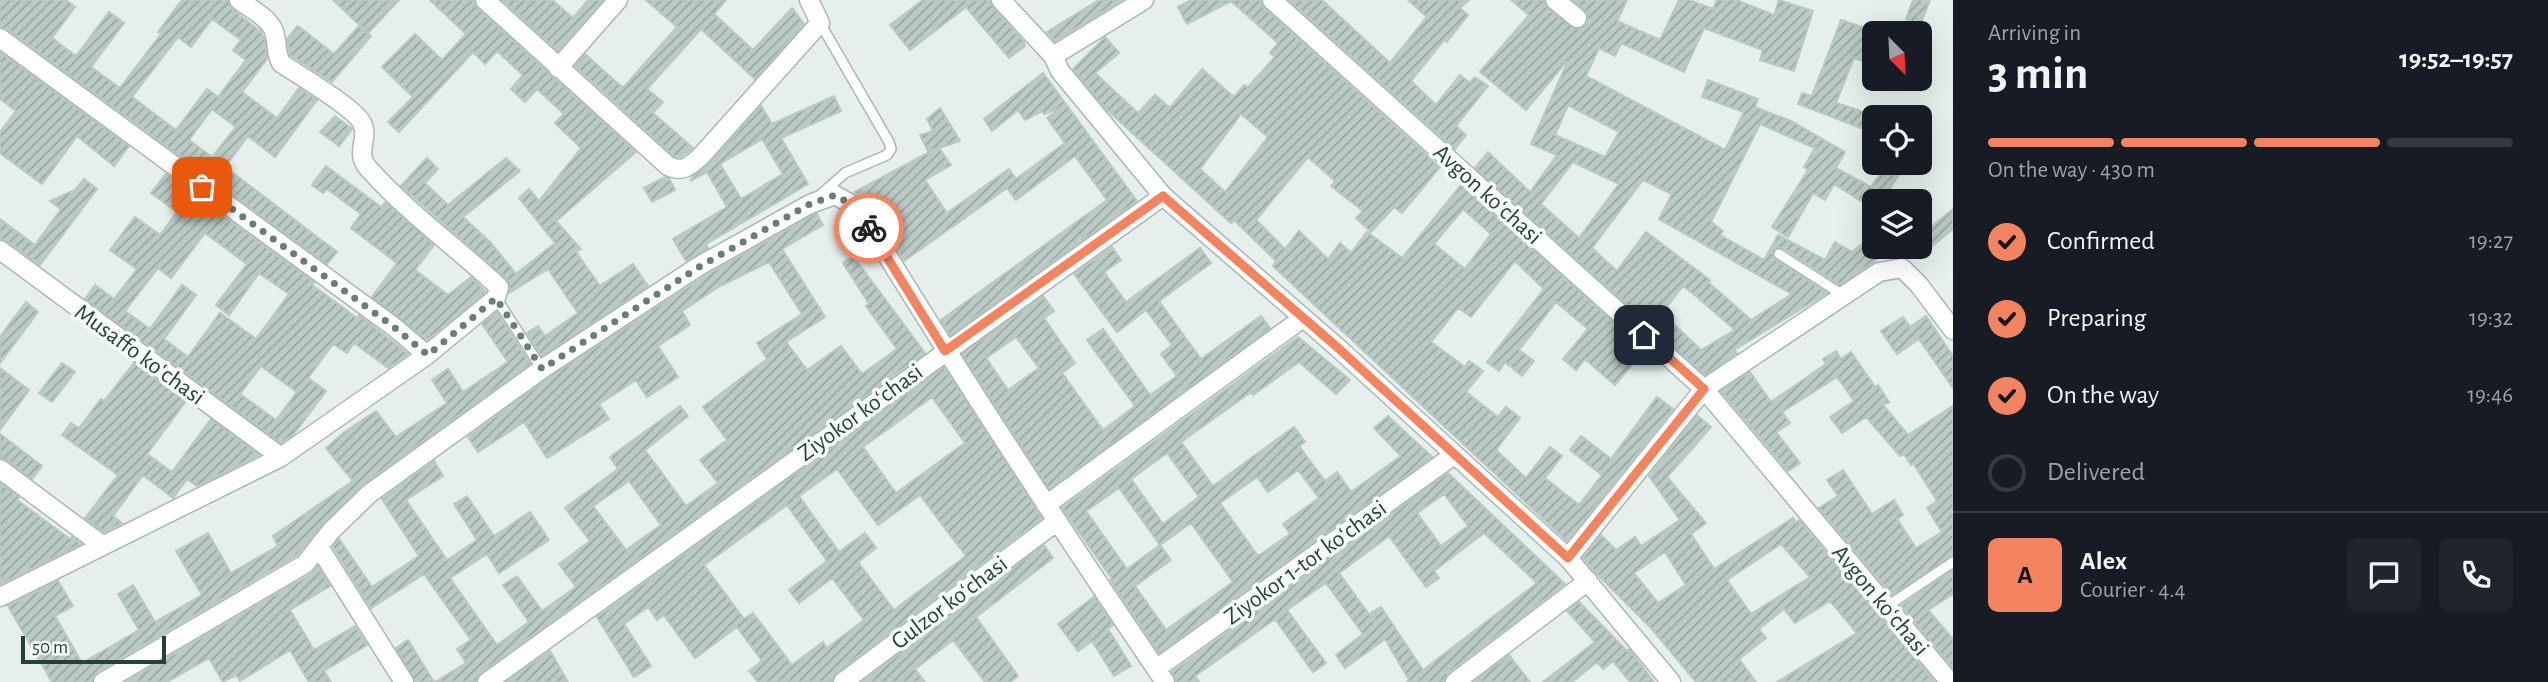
<!DOCTYPE html>
<meta charset="utf-8">
<style>
body{margin:0;font-family:"Alegreya Sans",sans-serif;background:#20242c;color:#f1f3f6;height:100vh;display:flex;flex-direction:column;font-size:26px;white-space:nowrap}
*{box-sizing:border-box;margin:0}
p{font-size:23px;color:#9ea1a6}
.icon{flex:none;width:38px;height:38px;fill:none;stroke:currentColor;stroke-width:2;stroke-linecap:round;stroke-linejoin:round}
.map{position:relative;flex:1;overflow:hidden}
.side{display:flex;flex-direction:column;background:#171b24;width:595px}
.side>*{flex:none}
.needle{width:46px;rotate:156deg}
.fabs{position:absolute;left:1862px;top:21px;display:grid;gap:14px}
.fabs a{display:grid;place-items:center;width:70px;height:70px;border-radius:10px;background:#171b24;box-shadow:0 7px 28px #0002;font-size:35px}
.scale{position:absolute;left:21px;bottom:18px;width:145px;box-sizing:border-box;padding-left:7px;border:4px solid #24423a;border-top:0;font-size:19px;line-height:24px;white-space:nowrap;color:#24423a;-webkit-text-stroke:5px #f7fbf9;paint-order:stroke}
.pin{position:absolute;display:grid;place-items:center;width:60px;height:60px;color:#fff;margin:-30px;border-radius:14px;box-shadow:0 4px 10px #0006}
.courier{position:absolute;display:grid;place-items:center;width:70px;height:70px;margin:-35px;border:5px solid #f4845f;border-radius:50%;background:#fff;color:#222;box-shadow:0 2px 9px #0007}
.overview em{font-style:normal;font-weight:700}
.overview div{display:flex;flex-direction:column-reverse}
.overview{display:flex;align-items:center;justify-content:space-between;height:119px;padding:0 35px}
h1{font-size:46px;font-weight:700;line-height:52px}
.bar{display:grid;grid-template-columns:repeat(4,1fr);gap:10px 7px;align-content:center;height:84px;padding:0 35px}
.bar i{height:9px;border-radius:5px;background:#363941}
.bar .current{background:#f4845f}
.bar p{grid-column:span 4}
.line{display:flex;align-items:center;gap:18px;padding:0 35px;border-top:2px solid #363941}
.line div{flex:1}
.round{display:grid;place-items:center;flex:none;width:74px;height:74px;border-radius:10px;background:#20242c}
ol{padding:0 35px;list-style:none}
li{display:flex;align-items:center;gap:21px;height:77px}
li p{margin-inline-start:auto}
li .icon{padding:7px;border-radius:50%;background:#f4845f;color:#111;stroke-width:4}
li:last-child{color:#9ea1a6}
li i{width:38px;height:38px;border:4px solid #363941;border-radius:50%}
main{display:flex;flex:1;min-height:0}
.map>svg:first-child{display:block}
.building{fill:url(#building-hatch);stroke:#b8c9c2;stroke-width:2;fill-rule:evenodd}
.lines{fill:none;stroke-linecap:round;stroke-linejoin:round}
.service-casing{stroke:#a8b8b2;stroke-width:12}
.minor-casing{stroke:#a8b8b2;stroke-width:21}
.service{stroke:#fff;stroke-width:9}
.minor{stroke:#fff;stroke-width:18}
.done{stroke:#687f78;stroke-width:7;stroke-dasharray:0 12.6}
.route{stroke:#f4845f;stroke-width:9}
.labels{text-anchor:middle;stroke-width:7;stroke-linejoin:round;paint-order:stroke}
.street-label{font-size:24px;fill:#24423a;stroke:#f7fbf9}
</style>
<main>
<div class="map">
<svg width="1953" height="682" viewBox="0 0 1953 682">
<defs>
<pattern id="building-hatch" width="6" height="6" patternUnits="userSpaceOnUse" patternTransform="scale(1.75)"><rect width="6" height="6" fill="#bbcac4"/><path d="M-1 1l2-2M0 6l6-6M5 7l2-2" fill="none" stroke="#98a6a0"/></pattern>
</defs>
<rect width="100%" height="100%" fill="#e6efeb"/>
<path class="building" d="M0 0H66L75 7 52 38 76 56 109 12 124 23 91 67 120 88 161 34 158 32 182 0H228L232 9 261 32 265 41 267 59 242 92 277 118 299 88 317 100 275 157 248 136 225 167 337 252 327 264 7 29 0 27ZM212 19 241 40 233 50 246 60 218 97 207 89 176 130 132 97 178 37 191 47ZM212 109 236 127 212 157 189 140Z
M333 0H399L368 33Z
M430 0H474L477 8 636 152 556 221 581 249 576 252 600 286 633 264 648 286 542 356 527 333 538 326 545 336 578 313 548 269 509 293 510 285 507 279 401 186 427 158 438 169 425 183 448 205 506 158 520 171 463 217 491 243 516 274 555 243 519 198 529 189 539 201 581 148 555 123 564 114 537 89 525 102 511 89 523 75 497 51 485 64 473 52 399 132 388 122 413 97 382 67 415 34 442 60 466 34Z
M502 0H552L573 18 588 0H603L558 51Z
M646 0H726L714 14 753 50 792 8 804 24 755 79 701 29 647 89 663 102 653 113 693 148 680 157 674 156 575 66 585 54 623 88 677 27Z
M923 0H990L993 8 1024 42 1025 46 1009 58 966 7 910 50 890 25Z
M1099 0H1122L1055 41 1047 32Z
M1191 0H1261L1264 8 1440 167 1402 213 1394 207 1371 232 1356 218 1363 211 1331 186 1335 181 1308 157 1256 220 1285 249 1299 231 1328 259 1340 243 1351 253 1367 232 1402 258 1461 185 1644 350 1615 385 1585 359 1576 370 1563 359 1588 329 1556 302 1519 350 1534 361 1522 376 1505 362 1499 371 1487 362 1544 289 1515 261 1471 317 1458 308 1431 342 1465 367 1469 361 1483 371 1466 392 1498 417 1506 407 1520 418 1496 450 1526 478 1550 447 1562 456 1545 478 1579 505 1602 475 1570 450 1581 436 1611 459 1657 397 1673 409 1567 541 1273 266 1276 261 1234 220 1231 223 1105 108 1073 69 1105 37 1119 53 1095 73 1138 113 1155 95 1170 108 1202 69 1234 97 1244 85 1248 87 1275 57 1270 53 1278 43 1231 1 1187 24 1178 7ZM1241 114 1268 137 1225 192 1200 169ZM1463 209 1491 234 1465 269 1434 244Z
M1289 0H1322L1390 63 1427 17 1408 0H1469L1460 8 1468 15 1447 42 1444 40 1411 81 1436 105 1460 75 1470 83 1475 77 1488 86 1456 126 1466 135 1455 149Z
M1511 0H1544L1548 9 1576 29 1585 26 1588 19 1585 10 1573 0H1627L1617 21 1660 40 1679 0H1689L1713 9 1717 0H1736L1774 15 1779 0 1813 11 1794 71 1760 60 1763 50 1704 28 1684 72 1621 43 1615 56 1599 48 1586 76 1725 150 1744 112 1702 97 1708 80 1758 99 1755 107 1791 121 1845 152 1836 168 1871 187 1888 163H1908L1885 195 1896 201H1861L1834 184 1825 200 1813 193 1788 237 1772 227 1808 170 1804 167 1815 148 1760 124 1711 222 1723 231 1720 235 1764 260 1778 235 1825 260 1835 242 1852 252 1874 234V247H1894L1840 285 1783 248H1775L1772 253 1775 259 1827 293 1734 350 1737 353 1705 375 1475 168 1488 152 1530 192 1557 155 1531 144 1567 63 1566 62 1526 110 1480 72 1529 15ZM1568 105 1619 132 1605 157 1555 135ZM1573 162 1619 184 1579 238 1541 204ZM1643 180 1672 194 1659 219 1792 294 1751 320 1708 282 1710 280 1646 232 1617 271 1592 248ZM1683 286 1697 297 1735 330 1701 350 1662 313Z
M1913 0H1930L1920 25 1906 19Z
M1841 20 1874 31V65L1854 58 1836 103 1880 117H1874V126L1871 132 1798 104 1802 93 1812 96Z
M298 26 334 54 359 26 371 36 332 82 290 55 287 39Z
M0 52 129 146 114 166 77 136 42 184 0 153V132L16 111 0 99Z
M1043 73 1137 201 950 335 941 320 1107 200 1075 156 1016 200 1007 188 904 261 868 202 855 192 935 149 928 151 920 135 933 131 927 119 940 108 960 141 939 148 951 165 925 180 947 213 1009 169 1016 179 1065 143 1047 118 1060 108 1044 114 1042 111 1025 120 1018 110 992 131 984 119Z
M834 96 841 111 781 138 808 184 706 244 708 248 686 261 673 239 727 207 707 172 690 181 694 176 709 164 761 106 772 124ZM762 139 783 174 741 199 720 164Z
M335 116 352 129 339 146 320 132Z
M326 166 381 207 386 202 434 245 415 270 448 295 471 277 486 292 427 340 372 297 397 263 351 228 361 214 327 189 323 193 312 185Z
M166 174 314 282 312 285 357 318 359 315 408 354 388 368 354 343 347 353 333 344 308 378 326 391 294 434 281 443 85 299 95 285 114 299 137 269 110 250 135 217 160 235 177 212 151 193ZM205 233 247 264 216 305 229 315 259 273 289 294 256 339 220 313 188 357 164 339 196 295 182 285 150 329 125 311 158 268 171 278ZM261 366 297 392 276 420 240 394Z
M665 177 669 178 675 190 652 202 644 188Z
M84 179 97 189 40 265 7 241 0 239V219L35 245 61 209 50 201 75 190Z
M1953 209V229L1920 256V236Z
M815 214H817L823 225 782 249 825 317 786 342 807 370 841 346 862 374 897 349 866 306 869 304 843 263 853 256 925 353 480 673 476 682H435L466 663 457 649 471 640 424 574 371 608 333 547 339 539 372 587 419 556 382 499 434 461 443 476 406 500 447 560 477 540 454 504 467 496 494 536 530 512 549 540 499 573 487 554 450 578 497 645 529 622 503 585 517 576 542 611 576 587 559 564 590 541 565 508 618 469 610 457 680 406 688 416 645 450 686 506 718 483 700 460 727 440 703 407 767 359 757 343 802 314 769 262 720 286 682 311 690 325 658 346 678 377 647 397 636 380 599 404 609 419 547 458 524 422 478 452 468 437 548 378 705 276ZM629 481 661 525 626 550 593 506Z
M1112 247 1121 260 1104 272 1126 302 1200 248 1211 263 1159 301 1201 359 1261 316 1270 328 1049 489 962 354 1043 296 1054 311 1044 318 1075 363 1062 373 1103 430 1135 406 1087 340 1103 329 1150 395 1177 376 1161 354 1172 345 1146 310 1117 332 1074 274ZM1016 337 1039 368 1008 390 986 358Z
M26 302 38 312 0 363V337Z
M497 312 530 364 362 485 323 523 297 555 97 672 92 682H52L8 606 58 581 73 606 55 616 82 663 139 630 118 594 133 585 155 622 202 595 176 551 208 533 231 573 278 546 273 536 353 481 326 448 343 433 376 411 396 437 447 403 432 380 448 369 463 392 508 362 482 324Z
M1926 316 1953 356V388L1919 339 1897 354 1881 331 1903 317 1910 327Z
M1298 337 1350 380 1336 394 1299 362 1253 395 1251 392 1181 442 1213 486 1294 427 1305 442 1299 446 1325 481 1337 472 1351 492 1401 456 1374 428 1388 416 1432 457 1159 653 1110 580 1112 579 1062 508ZM1167 453 1199 497 1163 524 1131 479ZM1298 470 1319 498 1283 524 1290 534 1258 556 1220 503 1257 477 1268 492ZM1119 488 1160 545 1127 569 1086 511ZM1191 523 1233 582 1166 630 1135 586 1171 560 1160 545Z
M1836 351 1841 359 1851 352 1875 387 1878 385 1889 402 1883 405 1908 435 1953 406V555L1892 595 1819 508 1838 496 1827 480 1843 470 1872 514 1894 500 1903 515 1897 519 1916 548 1942 532 1927 508 1937 501 1913 463 1911 465 1904 454 1900 456 1866 417 1842 433 1830 417 1854 401 1837 377 1782 412 1790 423 1776 432 1800 463 1788 471 1721 391 1750 372 1771 402 1826 364 1823 359Z
M62 363 75 372 52 402 39 393Z
M134 363 186 401 147 454 172 472 211 419 259 455 197 486 187 479 173 498 143 475 113 516 122 523 104 532 85 518 118 475 62 435 71 423 79 428 101 399 104 401Z
M944 367 1042 518 836 673 832 682H758L749 671 762 661 737 627 695 658 664 615 657 620 648 607 624 624 651 666 634 677 597 617ZM932 397 965 443 896 493 863 447ZM837 469 878 525 920 495 966 556 894 610 858 562 876 548 865 533 839 552 799 496ZM787 505 827 561 789 590 799 603 832 578 864 620 827 648 823 642 792 665 753 613 744 619 704 565Z
M0 368 29 390 0 430Z
M1697 415 1711 427 1667 477 1706 523 1691 534 1714 569 1793 518 1796 523 1799 520 1935 682H1777L1857 633 1830 601 1795 623 1784 609 1759 629 1766 638 1739 659 1756 682H1696L1651 628 1594 571 1583 558 1601 535 1616 550 1635 537 1641 546 1680 520 1649 476ZM1781 544 1810 577 1751 614 1727 580ZM1665 552 1686 585 1658 603 1634 573Z
M0 434 42 466 32 479 7 460 0 458Z
M1448 473 1565 584 1448 673 1444 682H1407L1409 680 1385 639 1345 668 1336 655 1363 634 1326 583 1287 610 1326 663 1313 672 1275 619 1195 676 1199 682H1176L1172 672ZM1444 494 1468 526 1441 546 1417 513ZM1484 533 1537 583 1423 670 1381 607 1371 613 1376 624 1339 573 1389 536 1426 587 1439 578 1434 571Z
M0 483 19 497 17 500 70 539 72 537 81 544 0 584Z
M1044 545 1053 558 976 617 1018 676 1010 682H985L953 640 915 669 925 682H862Z
M318 566 330 586 290 610 314 650 355 626 367 645 324 671 331 682H309L290 650 240 681 236 675 223 682 209 658 167 682H126L311 574Z
M1953 570V594L1928 610 1953 639V668L1901 606Z
M1094 597 1113 625 1108 629 1131 666 1114 676 1092 641 1078 651 1058 624Z
M1579 602 1627 651 1629 649 1654 682H1630L1613 661 1603 669 1597 662 1572 682H1543L1595 642 1567 611Z
M408 640 434 682H415L396 648Z
M550 651 568 682H506Z
M1509 655 1530 682H1474Z"/>
<g class="lines">
<defs>
<path id="service" d="M819 196 845 173 887 155 891 149 889 142 820 23
M1779 254 1843 295
M496 298 542 369
M1886 607 1953 562"/>
<path id="minor" d="M485 0 668 166C683 173 690 166 701 156L820 23 809 0
M1001 0 1053 56 1060 71 1163 196 1337 347 1568 558 1671 682
M1272 0 1704 389 1950 682
M1555 0 1577 18
M0 38 394 327 427 355
M1053 56 1144 0
M558 68 618 0
M0 250 281 457
M0 469 102 545
M1046 505 1303 318
M319 547 404 682
M1568 558 1704 389 1879 272 1902 268 1919 285 1953 330
M0 597 281 457 427 355 496 298 499 287C456 247 407 212 368 168 354 152 370 139 362 123 355 108 297 74 281 63 275 51 278 47 275 35 272 19 252 10 239 0
M1156 669 1454 455
M103 682 305 564 331 531 369 494 542 369 699 266 810 204 835 195 858 208C956 369 1059 526 1165 682
M487 682 1163 196
M843 682 1056 522
M1455 682 1588 581"/>
</defs>
<use href="#service" class="service-casing"/>
<use href="#minor" class="minor-casing"/>
<use href="#service" class="service"/>
<use href="#minor" class="minor"/>
</g>
<g class="lines">
<path class="done" d="M202 187 394 327 428 355 496 298 542 369 699 267 810 204 835 195 858 208 869 228"/>
<path class="route" d="M869 228 945 351 1163 196 1337 347 1568 558 1704 389 1644 335"/>
</g>
<g class="labels">
<g class="street-label">
<text transform="translate(1488 194) rotate(42)" y="8">Avgon koʻchasi</text>
<text transform="translate(140 354) rotate(36)" y="8">Musaffo koʻchasi</text>
<text transform="translate(860 412) rotate(-36)" y="8">Ziyokor koʻchasi</text>
<text transform="translate(1305 562) rotate(-36)" y="8">Ziyokor 1-tor koʻchasi</text>
<text transform="translate(1881 600) rotate(50)" y="8">Avgon koʻchasi</text>
<text transform="translate(949 602) rotate(-37)" y="8">Gulzor koʻchasi</text>
</g>
</g>
</svg>
<div class="fabs">
<a><svg class="needle" viewBox="-14 -14 28 28"><path d="M0-13l5 13h-10z" fill="#e53935"/><path d="M0 13l5-13h-10z" fill="#9ea1a6"/></svg></a>
<a><svg class="icon" aria-label="locate" viewBox="0 0 24 24"><circle cx="12" cy="12" r="6"/><path d="M12 2v4M12 18v4M2 12h4M18 12h4"/></svg></a>
<a><svg class="icon" aria-label="layers" viewBox="0 0 24 24"><path d="M12 4l9 5-9 5-9-5zM3 14l9 5 9-5"/></svg></a>
</div>
<div class="scale">50 m</div>
<div class="pin" style="left:202px;top:187px;background:#ea580c"><svg class="icon" aria-label="bag" viewBox="0 0 24 24"><path d="M5 8h14l-1 12H6zM9 8a3 3 0 0 1 6 0"/></svg></div>
<div class="pin" style="left:1644px;top:335px;background:#1f2937"><svg class="icon" aria-label="home" viewBox="0 0 24 24"><path d="M3 11l9-7 9 7M6 9v11h12V9"/></svg></div>
<div class="courier" style="left:869px;top:228px"><svg class="icon" aria-label="bike" viewBox="0 0 24 24"><circle cx="6" cy="16" r="4"/><circle cx="18" cy="16" r="4"/><path d="M6 16l4-8h5l3 8M10 8l3 8H6M13 5h3"/></svg></div>
</div>
<section class="side">
<div class="overview"><div><h1>3 min</h1><p>Arriving in</p></div><em>19:52–19:57</em></div>
<div class="bar"><i class="current"></i><i class="current"></i><i class="current"></i><i></i><p>On the way · 430 m</p></div>
<ol>
<li><svg class="icon" aria-label="check" viewBox="0 0 24 24"><path d="M5 12l5 5 9-10"/></svg>Confirmed<p>19:27</p></li>
<li><svg class="icon" aria-label="check" viewBox="0 0 24 24"><path d="M5 12l5 5 9-10"/></svg>Preparing<p>19:32</p></li>
<li><svg class="icon" aria-label="check" viewBox="0 0 24 24"><path d="M5 12l5 5 9-10"/></svg>On the way<p>19:46</p></li>
<li><i></i>Delivered</li>
</ol>
<div class="line" style="height:126px"><b class="round" style="background:#f4845f;color:#111">A</b><div><b>Alex</b><p>Courier · 4.4</p></div><a class="round"><svg class="icon" aria-label="chat" viewBox="0 0 24 24"><path d="M4 5h16v11H9l-5 4z"/></svg></a><a class="round"><svg class="icon" aria-label="phone" viewBox="0 0 24 24"><path d="M5 4h4l2 5-3 2q2 4 5 5l2-3 5 2v4C11 20 4 13 5 4z"/></svg></a></div>
</section>
</main>
